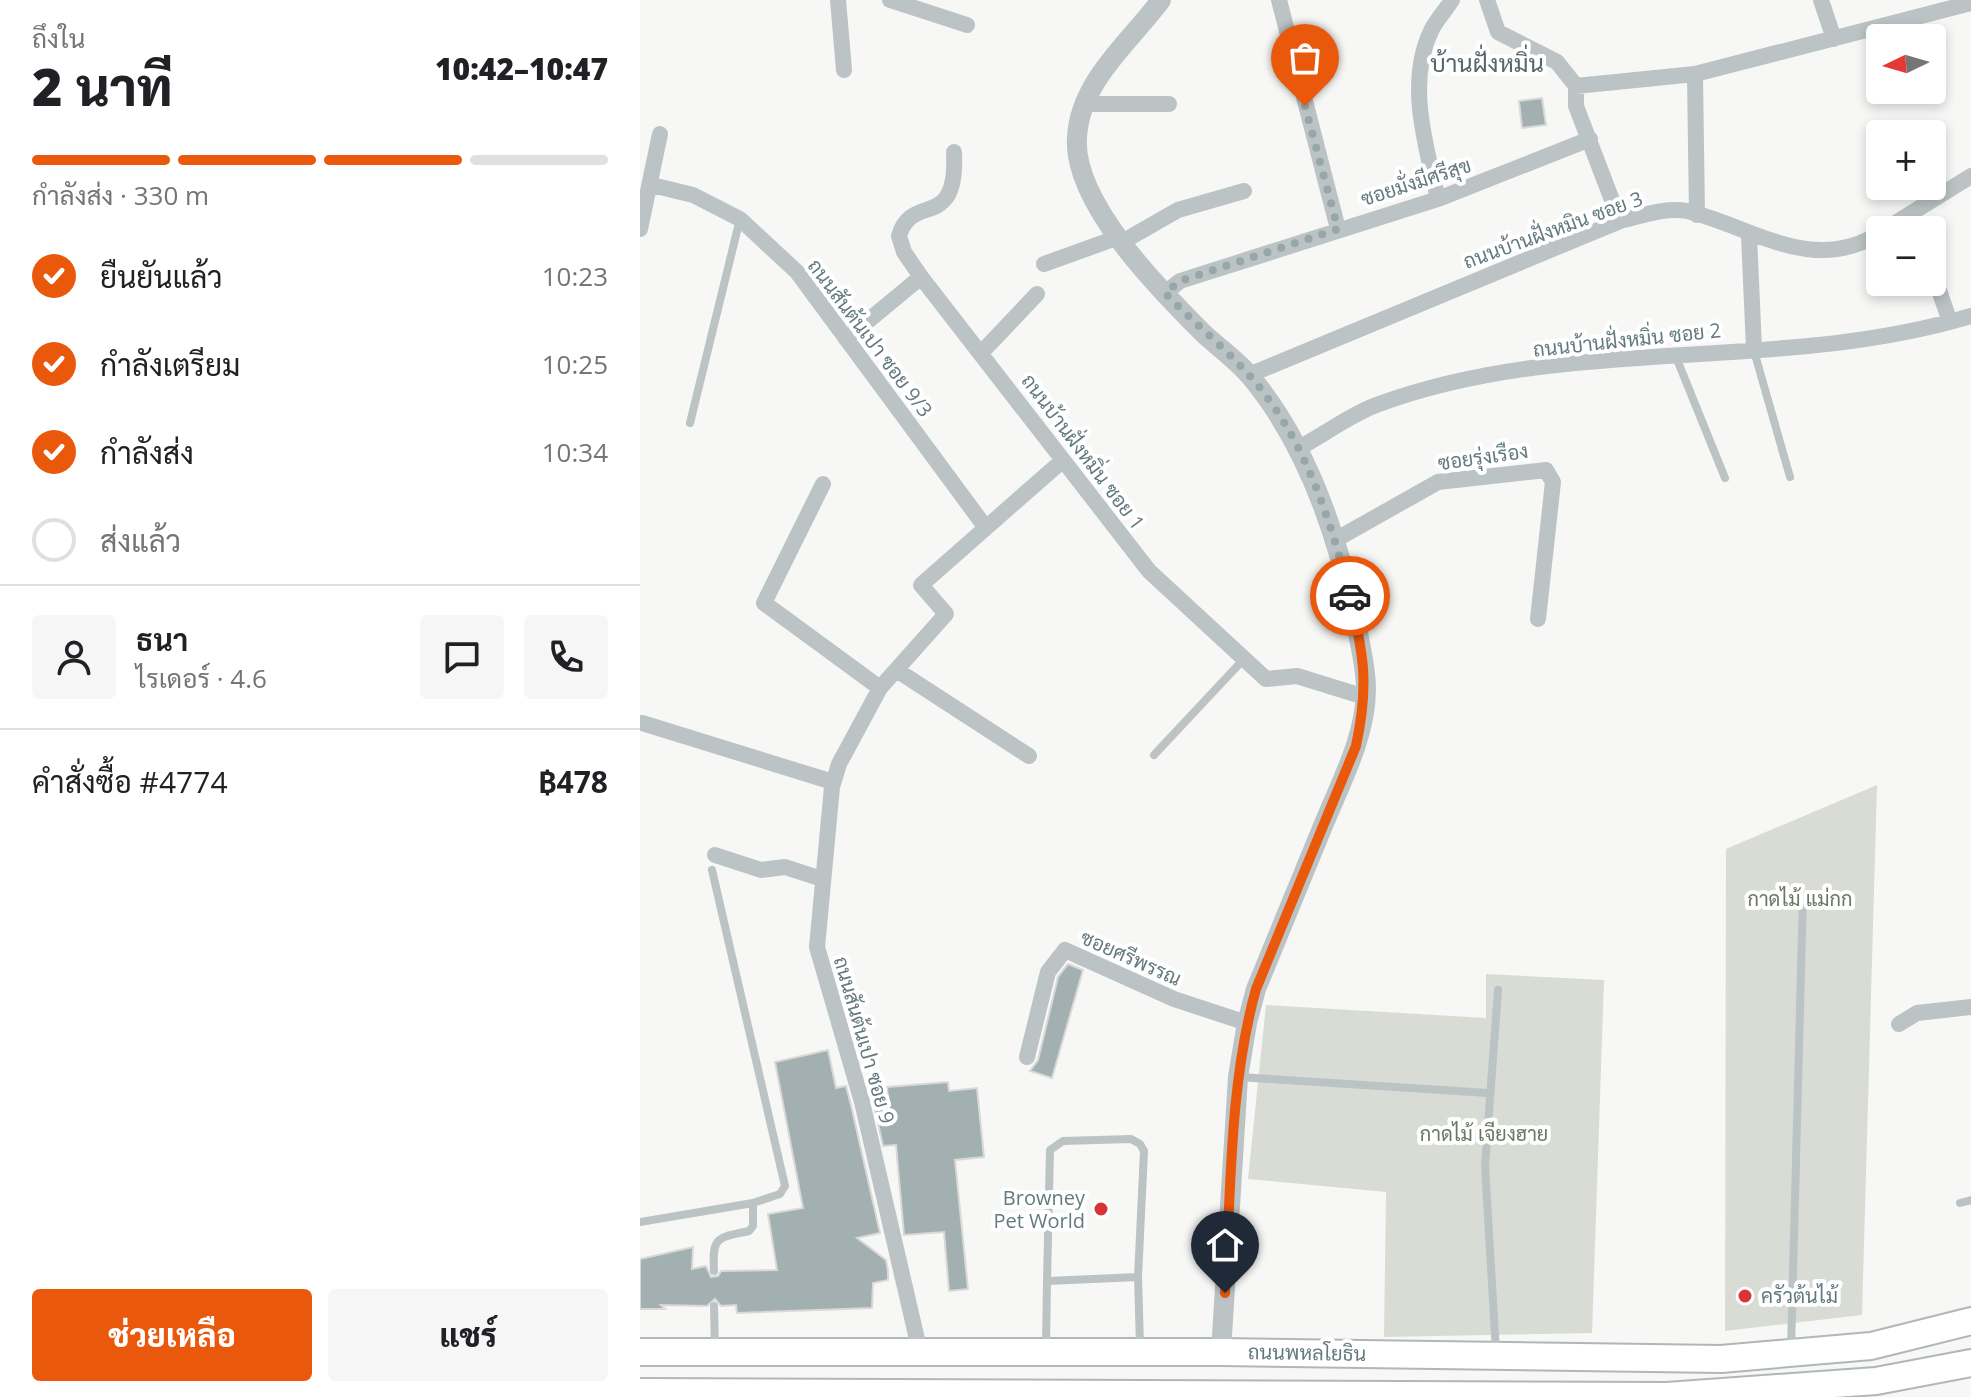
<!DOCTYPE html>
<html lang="th">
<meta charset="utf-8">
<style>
body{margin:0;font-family:"Open Sans",Sarabun,sans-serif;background:#f6f6f6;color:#202124;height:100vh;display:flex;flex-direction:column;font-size:30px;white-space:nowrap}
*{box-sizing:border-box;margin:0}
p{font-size:26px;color:#757577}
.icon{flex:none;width:44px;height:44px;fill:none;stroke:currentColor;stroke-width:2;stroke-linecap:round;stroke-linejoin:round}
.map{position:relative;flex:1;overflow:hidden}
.details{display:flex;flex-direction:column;background:#fff;width:640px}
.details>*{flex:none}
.needle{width:52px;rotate:265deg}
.buttons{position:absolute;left:1226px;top:24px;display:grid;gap:16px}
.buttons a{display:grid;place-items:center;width:80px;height:80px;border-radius:8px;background:#fff;box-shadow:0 4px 12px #0003;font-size:40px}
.pin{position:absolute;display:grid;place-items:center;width:68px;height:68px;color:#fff;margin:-82px -34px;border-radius:50% 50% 50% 0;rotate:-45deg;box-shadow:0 0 8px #0007}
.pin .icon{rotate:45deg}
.courier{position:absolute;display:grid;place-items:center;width:80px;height:80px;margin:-40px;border:6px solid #ea580c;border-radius:50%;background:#fff;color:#222;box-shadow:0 2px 10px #0007}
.head em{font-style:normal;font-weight:800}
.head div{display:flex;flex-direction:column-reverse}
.head{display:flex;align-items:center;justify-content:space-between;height:136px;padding:0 32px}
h1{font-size:52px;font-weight:800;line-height:60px}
.bar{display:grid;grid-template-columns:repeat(4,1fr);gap:12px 8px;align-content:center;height:96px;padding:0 32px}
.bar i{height:10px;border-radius:6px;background:#e0e0e0}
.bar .active{background:#ea580c}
.bar p{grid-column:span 4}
.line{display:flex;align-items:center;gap:20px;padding:0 32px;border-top:2px solid #e0e0e0}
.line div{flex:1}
.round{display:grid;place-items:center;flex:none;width:84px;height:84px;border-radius:8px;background:#f6f6f6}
ol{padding:0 32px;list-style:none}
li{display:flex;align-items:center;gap:24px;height:88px}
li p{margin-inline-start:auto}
li .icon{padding:8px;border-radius:50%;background:#ea580c;color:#fff;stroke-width:4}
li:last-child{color:#757577}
li i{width:44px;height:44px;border:4px solid #e0e0e0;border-radius:50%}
.action{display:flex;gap:16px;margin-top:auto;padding:16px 32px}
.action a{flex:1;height:92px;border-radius:8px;background:#ea580c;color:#fff;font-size:32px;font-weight:800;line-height:92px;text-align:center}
.action a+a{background:#f6f6f6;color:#202124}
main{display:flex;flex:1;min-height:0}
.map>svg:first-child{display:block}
.green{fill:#d9dcd4}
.building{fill:#a3b0b2;stroke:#d9d9d7;stroke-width:2}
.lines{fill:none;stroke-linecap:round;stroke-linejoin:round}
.primary-casing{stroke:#b0b7b9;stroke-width:30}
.service{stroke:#bcc3c4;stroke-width:8}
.minor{stroke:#bcc3c4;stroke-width:16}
.tertiary{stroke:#bcc3c4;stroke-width:20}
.primary{stroke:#fff;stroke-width:26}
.done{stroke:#97a6a8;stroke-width:8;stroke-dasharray:0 14.4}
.route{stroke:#ea580c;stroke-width:10}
.poi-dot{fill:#d93338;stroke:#fff;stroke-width:3}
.labels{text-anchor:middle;stroke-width:8;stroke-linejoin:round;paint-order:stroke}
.street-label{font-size:20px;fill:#647a7e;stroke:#fff}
.park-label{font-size:20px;fill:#6b7763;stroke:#fff}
.poi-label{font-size:20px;fill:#647a7e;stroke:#fff;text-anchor:end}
.quarter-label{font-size:24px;fill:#56666a;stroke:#fff}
</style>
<main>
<section class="details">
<div class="head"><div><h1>2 นาที</h1><p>ถึงใน</p></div><em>10:42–10:47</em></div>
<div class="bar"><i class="active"></i><i class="active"></i><i class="active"></i><i></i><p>กำลังส่ง · 330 m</p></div>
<ol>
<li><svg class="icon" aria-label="check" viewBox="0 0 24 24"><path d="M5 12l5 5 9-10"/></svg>ยืนยันแล้ว<p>10:23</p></li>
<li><svg class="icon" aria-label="check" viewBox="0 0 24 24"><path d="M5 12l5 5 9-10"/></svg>กำลังเตรียม<p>10:25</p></li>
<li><svg class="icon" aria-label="check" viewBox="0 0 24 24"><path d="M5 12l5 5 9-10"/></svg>กำลังส่ง<p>10:34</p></li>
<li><i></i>ส่งแล้ว</li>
</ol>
<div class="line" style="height:144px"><a class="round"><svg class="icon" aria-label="person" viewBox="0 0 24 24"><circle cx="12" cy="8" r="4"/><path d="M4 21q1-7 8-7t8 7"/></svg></a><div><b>ธนา</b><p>ไรเดอร์ · 4.6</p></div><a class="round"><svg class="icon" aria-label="chat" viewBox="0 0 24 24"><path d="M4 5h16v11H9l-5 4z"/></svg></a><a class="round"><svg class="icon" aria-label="phone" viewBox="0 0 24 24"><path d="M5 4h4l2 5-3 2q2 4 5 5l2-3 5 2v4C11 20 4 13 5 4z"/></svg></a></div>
<div class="line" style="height:104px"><div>คำสั่งซื้อ #4774</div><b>฿478</b></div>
<div class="action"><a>ช่วยเหลือ</a><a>แชร์</a></div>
</section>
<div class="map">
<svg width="1331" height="1397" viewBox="0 0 1331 1397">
<rect width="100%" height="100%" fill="#f7f7f5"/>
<path class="green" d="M1237 785 1222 1315 1085 1331 1086 849Z
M846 974 964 980 952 1333 744 1337 746 1192 608 1179 626 1005 846 1018Z"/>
<path class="building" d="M902 98 906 125 882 128 879 101Z
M428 964 443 970 412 1078 390 1071 398 1060 418 977Z
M188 1050 196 1088 206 1086 211 1105 240 1233 217 1238 246 1260 248 1271V1280L233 1283 232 1308 97 1313 96 1305 81 1306 75 1299 67 1306 21 1305 25 1309H0V1259L53 1247 52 1269 66 1266 71 1277 78 1276 81 1271 137 1270 128 1214 163 1208 135 1062Z
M308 1082 309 1091 337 1088 344 1157 315 1160 328 1289 309 1291 304 1232 264 1235 256 1145 243 1146 233 1100 248 1099 247 1087Z"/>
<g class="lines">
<defs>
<path id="primary" d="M0 1352H581L1081 1359 1231 1346 1331 1321
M0 1392 1027 1396 1236 1381 1331 1363"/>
</defs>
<use href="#primary" class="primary-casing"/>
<path class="service" d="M1114 351 1150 477
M1036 357 1085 478
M50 423 100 219
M514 755 603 660
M72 870 145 1186 140 1194 113 1203V1226L109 1231C77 1238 72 1236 74 1271
M599 1077 848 1093
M1320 1203 1331 1200
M0 1222 113 1203
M407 1281 410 1150 423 1141 491 1139 500 1144 504 1151 498 1277
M74 1306 75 1349
M406 1346 407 1281 498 1277 500 1347
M1151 1350 1163 895
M856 1352 845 1166 858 990"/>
<path class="minor" d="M198 0 204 70
M250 0 327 25
M639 0 698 229
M847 0 858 32 917 62 936 86 1055 74 1331 3
M1181 0 1194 39
M1055 74 1057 215
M936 86V106L980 221
M444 104H529
M314 152C318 233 272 191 259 236L264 252 281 277 509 571 626 679 657 676 725 697
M12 185 53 195 100 219 157 272 346 528
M798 199C786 146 766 83 791 31 796 20 806 10 812 0
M0 229 20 134
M1244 230 1331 176
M1109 235 1114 349
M482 242 538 210 604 191
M404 264 479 237
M1292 270 1310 322
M525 293 540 281 798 199 950 139
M206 339 281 277
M342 352 397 294
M609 375 980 221C1001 216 1025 207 1047 211 1111 226 1172 276 1240 233
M659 448C685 434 711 414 739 404 929 334 1140 374 1331 316
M183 484 124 603 240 688
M695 540 798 482 906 470 913 482 898 619
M258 671 389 756
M2 723 193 782
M75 855 121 870 145 867 182 879
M1259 1024 1277 1013 1331 1007
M387 1057 408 972 425 950 534 999 607 1023
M280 1352 222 1102 177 947 192 787 199 764 240 688 306 614 281 585 422 461"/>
<path class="tertiary" d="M521 0C490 42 440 81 437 137 432 201 518 288 561 331 576 346 596 359 610 376 668 445 698 536 716 623 720 645 726 667 726 689 726 735 702 780 685 821 662 877 639 933 616 989L607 1023 598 1077 581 1352"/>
<use href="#primary" class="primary"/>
</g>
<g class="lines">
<path class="done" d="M665 106 698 229 540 281 525 293C552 321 583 346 609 375 664 436 690 518 710 596"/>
<path class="route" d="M585 1293C591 1192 589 1086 616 989L716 746C729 685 724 656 710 596"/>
</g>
<g class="poi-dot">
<circle cx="461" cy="1209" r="8"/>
<circle cx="1105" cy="1296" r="8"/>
</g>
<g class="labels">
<g class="street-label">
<text transform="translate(776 182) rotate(-18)" y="7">ซอยมั่งมีศรีสุข</text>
<text transform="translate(913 230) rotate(-20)" y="7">ถนนบ้านฝั่งหมิน ซอย 3</text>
<text transform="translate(230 338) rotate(53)" y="7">ถนนสันต้นเปา ซอย 9/3</text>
<text transform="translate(987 340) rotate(-6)" y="7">ถนนบ้านฝั่งหมิ่น ซอย 2</text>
<text transform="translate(443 452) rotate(53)" y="7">ถนนบ้านฝั่งหมิ่น ซอย 1</text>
<text transform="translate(843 457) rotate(-8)" y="7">ซอยรุ่งเรือง</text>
<text transform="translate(491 958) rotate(24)" y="7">ซอยศรีพรรณ</text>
<text transform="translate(224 1040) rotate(74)" y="7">ถนนสันต้นเปา ซอย 9</text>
<text transform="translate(667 1353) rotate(1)" y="7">ถนนพหลโยธิน</text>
</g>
<g class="park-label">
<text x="1160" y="906">กาดไม้ แม่กก</text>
<text x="844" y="1141">กาดไม้ เจียงฮาย</text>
</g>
<g class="poi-label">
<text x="445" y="1205">Browney<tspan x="445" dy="23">Pet World</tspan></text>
<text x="1121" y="1303" text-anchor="start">ครัวต้นไม้</text>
</g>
<g class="quarter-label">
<text x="847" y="72">บ้านฝั่งหมิ่น</text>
</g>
</g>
</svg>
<div class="buttons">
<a><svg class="needle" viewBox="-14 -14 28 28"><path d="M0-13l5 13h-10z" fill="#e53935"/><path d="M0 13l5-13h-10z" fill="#757577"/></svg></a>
<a>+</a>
<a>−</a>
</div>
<div class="pin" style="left:665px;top:106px;background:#ea580c"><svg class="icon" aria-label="bag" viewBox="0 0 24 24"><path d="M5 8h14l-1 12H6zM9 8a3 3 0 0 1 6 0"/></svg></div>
<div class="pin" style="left:585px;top:1293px;background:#1f2937"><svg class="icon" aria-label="home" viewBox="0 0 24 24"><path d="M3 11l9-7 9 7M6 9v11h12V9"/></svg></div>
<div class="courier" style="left:710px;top:596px"><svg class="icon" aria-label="car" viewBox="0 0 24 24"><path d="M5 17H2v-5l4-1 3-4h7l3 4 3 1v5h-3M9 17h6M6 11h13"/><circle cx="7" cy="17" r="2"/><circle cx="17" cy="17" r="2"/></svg></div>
</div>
</main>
